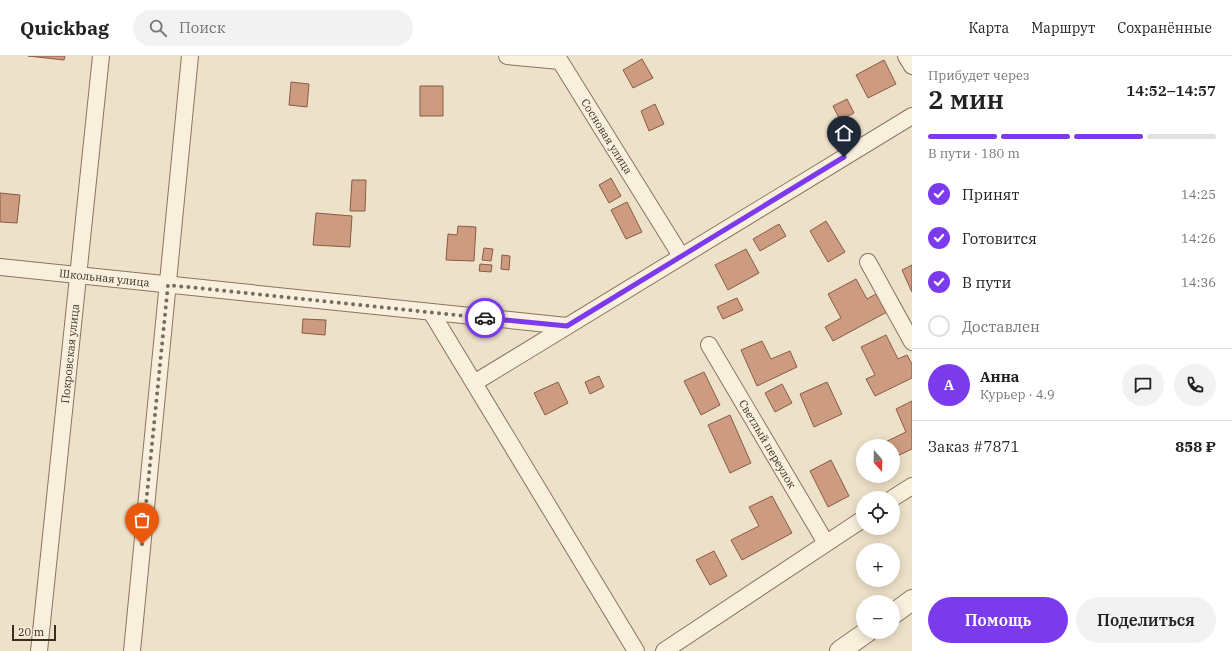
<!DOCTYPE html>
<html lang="ru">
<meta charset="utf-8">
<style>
body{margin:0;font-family:"IBM Plex Serif",serif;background:#f2f2f2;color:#222;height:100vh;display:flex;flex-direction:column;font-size:15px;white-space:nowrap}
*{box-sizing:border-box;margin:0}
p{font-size:13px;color:#767676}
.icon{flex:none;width:22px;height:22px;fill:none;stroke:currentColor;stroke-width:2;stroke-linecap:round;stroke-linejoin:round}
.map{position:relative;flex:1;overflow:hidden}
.panel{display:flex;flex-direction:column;background:#fff;width:320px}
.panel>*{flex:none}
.needle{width:26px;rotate:160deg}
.tools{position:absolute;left:856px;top:383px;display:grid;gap:8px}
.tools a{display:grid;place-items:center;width:44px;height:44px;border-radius:50%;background:#fff;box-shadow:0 2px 10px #0003;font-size:20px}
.scale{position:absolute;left:12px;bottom:10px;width:44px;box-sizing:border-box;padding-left:4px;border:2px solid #3c2c21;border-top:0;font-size:11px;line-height:14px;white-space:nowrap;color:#3c2c21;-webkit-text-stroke:3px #f6ecd9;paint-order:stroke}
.pin{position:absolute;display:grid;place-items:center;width:34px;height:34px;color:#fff;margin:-41px -17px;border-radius:50% 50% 50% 0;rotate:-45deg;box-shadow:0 0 4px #0007}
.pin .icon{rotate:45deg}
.courier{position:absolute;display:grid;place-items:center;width:40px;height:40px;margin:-20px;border:3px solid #7c3aed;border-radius:50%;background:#fff;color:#222;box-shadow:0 1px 5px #0007}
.headline em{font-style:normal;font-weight:600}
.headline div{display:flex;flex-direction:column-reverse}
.headline{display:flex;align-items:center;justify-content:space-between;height:68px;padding:0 16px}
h1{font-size:26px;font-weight:600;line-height:30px}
.bar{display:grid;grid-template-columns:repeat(4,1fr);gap:6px 4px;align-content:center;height:48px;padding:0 16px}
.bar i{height:5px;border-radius:3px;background:#e0e0e0}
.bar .current{background:#7c3aed}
.bar p{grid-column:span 4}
.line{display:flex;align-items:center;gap:10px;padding:0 16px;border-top:1px solid #e0e0e0}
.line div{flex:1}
.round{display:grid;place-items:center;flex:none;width:42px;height:42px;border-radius:21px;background:#f2f2f2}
ol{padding:0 16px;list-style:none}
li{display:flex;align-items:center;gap:12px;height:44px}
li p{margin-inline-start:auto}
li .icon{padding:4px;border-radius:50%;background:#7c3aed;color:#fff;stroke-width:4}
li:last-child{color:#767676}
li i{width:22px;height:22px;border:2px solid #e0e0e0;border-radius:50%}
.button{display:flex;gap:8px;margin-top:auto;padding:8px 16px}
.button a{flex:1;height:46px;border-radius:24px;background:#7c3aed;color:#fff;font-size:16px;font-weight:600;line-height:46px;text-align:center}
.button a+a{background:#f2f2f2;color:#222}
header{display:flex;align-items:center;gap:24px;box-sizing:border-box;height:56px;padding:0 20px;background:#fff;border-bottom:1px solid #e0e0e0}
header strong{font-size:19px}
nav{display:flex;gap:22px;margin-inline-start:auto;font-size:14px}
.search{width:280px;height:36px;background:#f2f2f2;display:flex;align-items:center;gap:10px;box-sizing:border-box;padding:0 14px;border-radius:22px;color:#767676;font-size:15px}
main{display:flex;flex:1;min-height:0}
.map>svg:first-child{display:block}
.building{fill:#cc9b80;stroke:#8a5b44}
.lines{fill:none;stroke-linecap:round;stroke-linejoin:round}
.minor-casing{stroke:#8b735e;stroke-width:18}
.tertiary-casing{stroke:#8b735e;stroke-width:22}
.minor{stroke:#f9efdd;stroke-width:16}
.tertiary{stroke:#f9efdd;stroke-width:20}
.done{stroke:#7a6b5c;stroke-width:4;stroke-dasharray:0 7.2}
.route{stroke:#7c3aed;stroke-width:5}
.labels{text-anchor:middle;stroke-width:3.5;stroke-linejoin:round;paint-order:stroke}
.street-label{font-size:11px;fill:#3c2c21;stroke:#f6ecd9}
</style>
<header>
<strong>Quickbag</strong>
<div class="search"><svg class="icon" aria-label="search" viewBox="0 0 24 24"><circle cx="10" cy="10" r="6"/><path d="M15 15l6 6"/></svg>Поиск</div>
<nav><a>Карта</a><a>Маршрут</a><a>Сохранённые</a></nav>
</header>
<main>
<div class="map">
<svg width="912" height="595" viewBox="0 0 912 595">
<rect width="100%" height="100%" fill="#eee1c9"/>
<path class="building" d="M28 0H65L64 4Z
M642 3 653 22 633 32 623 14Z
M884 4 896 28 868 42 856 19Z
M291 26 309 28 307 51 289 49Z
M420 30H443V60H420Z
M847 43 854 57 840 64 833 50Z
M655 48 664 68 649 75 641 55Z
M611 122 621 140 609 147 599 129Z
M352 124H366L365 155H350Z
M0 137 20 139 17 167 0 166Z
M627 146 642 176 626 183 611 154Z
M316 157 352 160 350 191 313 189Z
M826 165 845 196 828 206 810 175Z
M779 168 786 180 760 195 753 183Z
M458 170 476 171 474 205 446 204 448 178 457 179Z
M484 192 493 193 491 205 482 204Z
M746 193 759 217 728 234 715 209Z
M502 199 510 200 509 214 501 213Z
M480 208 492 209 491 216 479 215Z
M912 209V236L902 214Z
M856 223 867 243 876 238 887 256 833 285 825 271 841 262 828 238Z
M737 242 743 254 723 263 717 251Z
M303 263 326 264 325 279 302 277Z
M886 279 898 303 907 299 912 308V322L875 340 866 323 875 319 861 291Z
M762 285 771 303 790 295 797 311 757 330 741 294Z
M704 316 720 349 701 359 684 325Z
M599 320 604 331 590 338 585 326Z
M558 326 568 347 545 359 534 337Z
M827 326 842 358 814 371 800 338Z
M782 328 792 347 775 356 765 337Z
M912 345V393L893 402V390H877L906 376 896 353Z
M730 359 751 407 730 417 708 369Z
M831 404 849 440 828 451 810 415Z
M772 440 792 477 742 504 731 484 759 470 749 451Z
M714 495 727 520 710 529 696 504Z"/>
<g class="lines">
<defs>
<g id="minor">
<path id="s1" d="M507 0 560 5 681 200"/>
<path d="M906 0 912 10"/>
<path d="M868 206 912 286"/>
<path id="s2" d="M0 211 567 270"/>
<path d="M431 256 636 595"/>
<path id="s3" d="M709 289 826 487"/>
<path d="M474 327 912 60"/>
<path d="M893 442 912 430"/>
<path id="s4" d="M39 595 101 0"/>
<path d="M132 595 190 0"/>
<path d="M664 595 863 463"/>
</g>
<path id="tertiary" d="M893 558 912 544
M840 595 867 576"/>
</defs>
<use href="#minor" class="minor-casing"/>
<use href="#tertiary" class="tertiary-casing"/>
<use href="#minor" class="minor"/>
<use href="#tertiary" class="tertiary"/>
</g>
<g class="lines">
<path class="done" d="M142 488 168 229 485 262"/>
<path class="route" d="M485 262 567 270 844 101"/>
</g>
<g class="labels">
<g class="street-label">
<text dy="4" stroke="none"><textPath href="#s1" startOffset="142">Сосновая улица</textPath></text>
<text dy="4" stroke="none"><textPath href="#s2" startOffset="105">Школьная улица</textPath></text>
<text dy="4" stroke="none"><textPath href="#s4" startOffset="299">Покровская улица</textPath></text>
<text dy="4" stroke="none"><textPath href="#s3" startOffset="115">Светлый переулок</textPath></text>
</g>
</g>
</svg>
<div class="tools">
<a><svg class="needle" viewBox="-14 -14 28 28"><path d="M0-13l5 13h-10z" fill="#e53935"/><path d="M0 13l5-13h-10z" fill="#767676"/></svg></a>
<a><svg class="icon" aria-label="locate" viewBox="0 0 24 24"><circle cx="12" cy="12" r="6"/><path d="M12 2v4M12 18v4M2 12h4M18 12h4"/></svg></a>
<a>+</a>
<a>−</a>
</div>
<div class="scale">20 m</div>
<div class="pin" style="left:142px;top:488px;background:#ea580c"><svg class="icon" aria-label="bag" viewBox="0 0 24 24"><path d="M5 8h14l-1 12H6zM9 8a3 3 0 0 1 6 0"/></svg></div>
<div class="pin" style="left:844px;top:101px;background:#1f2937"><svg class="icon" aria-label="home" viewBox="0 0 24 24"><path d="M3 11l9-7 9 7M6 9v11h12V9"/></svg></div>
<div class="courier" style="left:485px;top:262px"><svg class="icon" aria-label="car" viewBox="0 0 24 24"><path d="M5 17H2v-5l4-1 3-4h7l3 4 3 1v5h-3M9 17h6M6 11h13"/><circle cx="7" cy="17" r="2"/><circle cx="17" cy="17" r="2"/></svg></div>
</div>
<section class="panel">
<div class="headline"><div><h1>2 мин</h1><p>Прибудет через</p></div><em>14:52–14:57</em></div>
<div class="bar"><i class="current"></i><i class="current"></i><i class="current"></i><i></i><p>В пути · 180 m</p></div>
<ol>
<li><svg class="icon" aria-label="check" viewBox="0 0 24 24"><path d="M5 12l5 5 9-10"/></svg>Принят<p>14:25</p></li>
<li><svg class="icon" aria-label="check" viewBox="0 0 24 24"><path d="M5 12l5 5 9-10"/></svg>Готовится<p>14:26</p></li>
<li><svg class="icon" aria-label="check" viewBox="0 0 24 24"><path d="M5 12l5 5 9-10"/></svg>В пути<p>14:36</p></li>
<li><i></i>Доставлен</li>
</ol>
<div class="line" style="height:72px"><b class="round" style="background:#7c3aed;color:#fff">А</b><div><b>Анна</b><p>Курьер · 4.9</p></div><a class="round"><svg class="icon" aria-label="chat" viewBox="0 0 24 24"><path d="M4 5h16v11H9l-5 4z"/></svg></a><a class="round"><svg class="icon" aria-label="phone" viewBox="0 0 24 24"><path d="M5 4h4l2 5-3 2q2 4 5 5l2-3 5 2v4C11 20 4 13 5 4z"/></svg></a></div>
<div class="line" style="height:52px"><div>Заказ #7871</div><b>858 ₽</b></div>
<div class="button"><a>Помощь</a><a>Поделиться</a></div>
</section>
</main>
